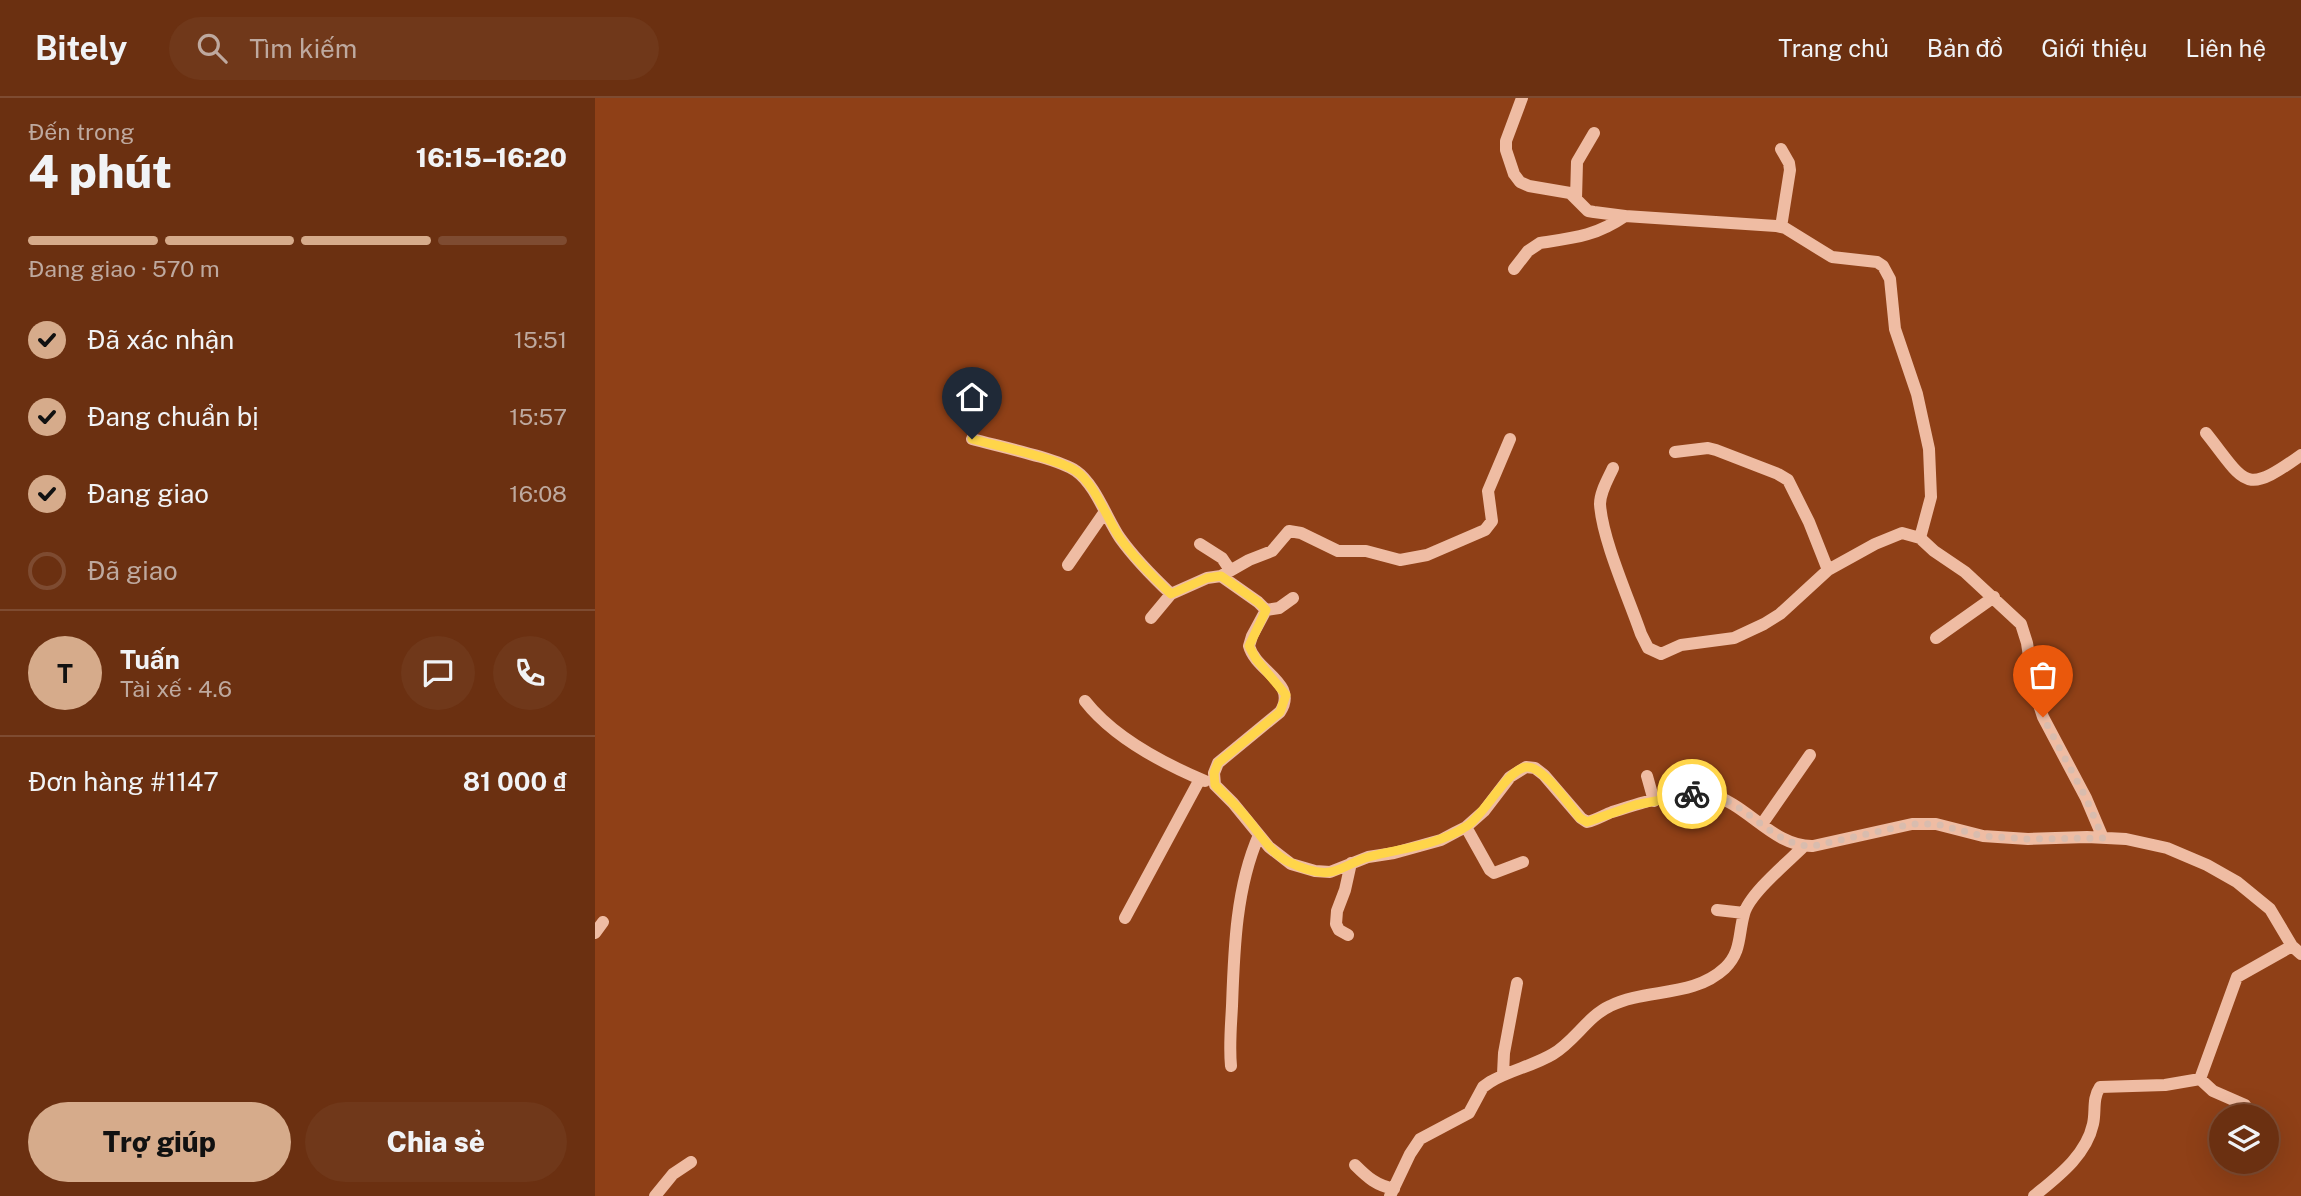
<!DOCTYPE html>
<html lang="vi">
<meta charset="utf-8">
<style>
body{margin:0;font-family:"Public Sans",sans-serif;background:#70381a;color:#f1f3f6;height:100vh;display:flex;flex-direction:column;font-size:26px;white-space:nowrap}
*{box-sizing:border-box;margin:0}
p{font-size:23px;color:#bea99f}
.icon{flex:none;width:38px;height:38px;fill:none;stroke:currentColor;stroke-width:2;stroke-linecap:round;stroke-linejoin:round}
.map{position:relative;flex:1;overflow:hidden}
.panel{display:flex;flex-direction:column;background:#6b3011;width:595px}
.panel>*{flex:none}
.controls{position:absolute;left:1614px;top:1006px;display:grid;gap:14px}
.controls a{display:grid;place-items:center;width:70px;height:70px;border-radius:50%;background:#6b3011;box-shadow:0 7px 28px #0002,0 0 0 2px #7e4b31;font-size:35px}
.pin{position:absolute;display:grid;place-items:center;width:60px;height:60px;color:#fff;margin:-72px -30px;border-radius:50% 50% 50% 0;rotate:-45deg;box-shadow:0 0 7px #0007}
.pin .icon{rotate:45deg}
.courier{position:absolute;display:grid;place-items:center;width:70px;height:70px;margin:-35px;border:5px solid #ffd54a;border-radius:50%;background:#fff;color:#222;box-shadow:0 2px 9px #0007}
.summary em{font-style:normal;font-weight:800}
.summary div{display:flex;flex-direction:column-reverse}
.summary{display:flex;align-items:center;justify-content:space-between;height:119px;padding:0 28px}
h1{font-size:46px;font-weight:800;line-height:52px}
.bar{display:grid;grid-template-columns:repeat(4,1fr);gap:10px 7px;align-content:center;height:84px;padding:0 28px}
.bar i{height:9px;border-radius:5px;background:#7e4b31}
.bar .current{background:#d6ab8b}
.bar p{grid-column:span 4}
.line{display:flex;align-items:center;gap:18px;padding:0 28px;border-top:2px solid #7e4b31}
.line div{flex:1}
.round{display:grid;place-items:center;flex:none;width:74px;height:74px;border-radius:37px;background:#70381a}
ol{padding:0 28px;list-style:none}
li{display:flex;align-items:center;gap:21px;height:77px}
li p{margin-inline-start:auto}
li .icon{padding:7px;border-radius:50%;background:#d6ab8b;color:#111;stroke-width:4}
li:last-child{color:#bea99f}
li i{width:38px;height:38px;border:4px solid #7e4b31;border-radius:50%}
.primary-button{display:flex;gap:14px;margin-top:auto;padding:14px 28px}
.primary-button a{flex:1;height:80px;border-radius:42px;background:#d6ab8b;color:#111;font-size:28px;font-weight:800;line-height:80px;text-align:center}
.primary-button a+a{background:#70381a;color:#f1f3f6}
header{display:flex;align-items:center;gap:42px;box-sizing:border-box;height:98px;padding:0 35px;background:#6b3011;border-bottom:2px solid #7e4b31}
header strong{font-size:33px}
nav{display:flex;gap:38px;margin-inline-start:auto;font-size:24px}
.search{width:490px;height:63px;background:#70381a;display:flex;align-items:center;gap:18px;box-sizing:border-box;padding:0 24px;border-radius:38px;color:#bea99f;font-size:26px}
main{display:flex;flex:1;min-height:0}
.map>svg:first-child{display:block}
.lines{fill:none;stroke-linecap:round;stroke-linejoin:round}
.minor{stroke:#efbca3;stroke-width:12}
.done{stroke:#d8bcae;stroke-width:7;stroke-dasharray:0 12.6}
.route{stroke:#ffd54a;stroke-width:9}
</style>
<header>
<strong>Bitely</strong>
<div class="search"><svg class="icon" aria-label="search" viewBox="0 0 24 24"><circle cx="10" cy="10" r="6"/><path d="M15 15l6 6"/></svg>Tìm kiếm</div>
<nav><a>Trang chủ</a><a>Bản đồ</a><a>Giới thiệu</a><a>Liên hệ</a></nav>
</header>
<main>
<section class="panel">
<div class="summary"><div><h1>4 phút</h1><p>Đến trong</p></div><em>16:15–16:20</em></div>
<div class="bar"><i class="current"></i><i class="current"></i><i class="current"></i><i></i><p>Đang giao · 570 m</p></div>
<ol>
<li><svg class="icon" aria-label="check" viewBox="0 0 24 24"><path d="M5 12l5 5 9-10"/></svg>Đã xác nhận<p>15:51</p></li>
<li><svg class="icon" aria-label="check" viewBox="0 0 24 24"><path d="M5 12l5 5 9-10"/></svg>Đang chuẩn bị<p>15:57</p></li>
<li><svg class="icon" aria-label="check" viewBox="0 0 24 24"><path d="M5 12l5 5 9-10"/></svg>Đang giao<p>16:08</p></li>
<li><i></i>Đã giao</li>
</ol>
<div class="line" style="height:126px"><b class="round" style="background:#d6ab8b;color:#111">T</b><div><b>Tuấn</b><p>Tài xế · 4.6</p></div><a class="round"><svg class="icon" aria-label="chat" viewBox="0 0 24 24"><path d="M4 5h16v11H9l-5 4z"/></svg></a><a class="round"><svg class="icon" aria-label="phone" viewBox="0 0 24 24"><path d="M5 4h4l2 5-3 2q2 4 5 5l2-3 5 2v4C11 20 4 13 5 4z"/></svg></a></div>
<div class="line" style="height:91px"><div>Đơn hàng #1147</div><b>81 000 ₫</b></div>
<div class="primary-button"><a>Trợ giúp</a><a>Chia sẻ</a></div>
</section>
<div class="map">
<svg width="1706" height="1098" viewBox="0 0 1706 1098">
<rect width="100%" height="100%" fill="#8f4017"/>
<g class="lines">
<path class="minor" d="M927 0 911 43V52L919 76 925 84 934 88 975 95 993 113 999 114 1030 118 1181 128 1190 130 1237 159 1282 164 1288 168 1295 181 1300 231 1322 296 1334 351 1336 399 1325 440 1339 453 1370 474 1426 526 1432 545 1439 591 1448 619 1491 700 1508 740
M981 101 982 64 999 35
M1186 129 1195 72 1194 65 1186 51
M919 171 933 153 945 145C979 140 1001 138 1030 118
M1611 335C1651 385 1648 399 1706 357
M377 341C402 348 461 360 481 373 500 386 512 421 525 440 540 461 558 479 576 496L612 480 626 478 663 504 671 512 657 538 654 548C661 574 704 585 685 614L623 665 619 675 620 687 638 705 674 749 696 766 720 773 735 774 773 759 799 755 846 742 861 734 871 729 889 713 915 679 931 669 940 670 949 677 986 720 992 724C1001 722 1009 717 1017 714 1043 706 1086 691 1113 696 1152 704 1177 749 1218 748L1317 726H1341L1388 738 1433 741 1492 739 1531 741 1572 750 1612 767 1642 784 1675 811 1697 848 1706 856
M1080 354 1113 350 1121 352 1183 376 1193 382 1214 424 1233 472
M1018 370C1013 381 1005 394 1005 406 1007 441 1034 501 1046 536L1053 550 1066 556 1086 547 1139 540 1169 526 1185 516 1233 472 1280 446 1307 435 1325 440
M605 446 627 460 635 472
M473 467 509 415
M626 478 654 462 677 453 694 433 706 435 743 453H771L805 462 832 457 890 432 897 423 893 393 915 341
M671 512 684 510 698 500
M556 520 576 496
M1341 540 1399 499
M490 603C519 640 567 665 610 683
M1052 678 1059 703
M1167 726 1215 657
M871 729 895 772 899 775 928 764
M1122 812 1149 815
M530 820 605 681
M0 835 8 824
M753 837 744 832 741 826 742 813 750 792 756 765
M636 968C634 948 636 928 637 908 639 851 641 789 664 737
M908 976 909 955 922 885
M1605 981 1618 993 1650 1007 1658 1018
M760 1067C773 1080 781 1087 799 1091
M60 1098 78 1076 96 1064
M795 1098 815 1056 825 1041 874 1015 888 989 895 984C915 972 938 968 958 956 979 944 993 918 1015 908 1051 890 1098 900 1130 870 1147 853 1143 837 1149 816 1154 796 1193 764 1208 749
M1439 1098C1462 1079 1491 1058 1498 1026 1501 1013 1497 1001 1505 989L1570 987 1605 981 1642 879 1697 848"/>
</g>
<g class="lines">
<path class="done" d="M1097 696C1145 690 1172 749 1218 748L1317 726H1341L1388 738 1433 741 1508 740 1491 700 1448 619"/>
<path class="route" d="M377 341C402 348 461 360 481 373 500 386 512 421 525 440 540 461 558 479 576 496L612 480 626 478 663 504 671 512 654 548 661 561 691 597 685 614 623 665 619 675 620 687C630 697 641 707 650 718 664 734 674 754 694 764 706 770 722 776 735 774 747 772 758 764 770 760 804 750 840 749 872 728 890 716 913 670 932 669 948 668 975 708 985 720L992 724 1040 707 1097 696"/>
</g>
</svg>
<div class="controls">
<a><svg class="icon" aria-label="layers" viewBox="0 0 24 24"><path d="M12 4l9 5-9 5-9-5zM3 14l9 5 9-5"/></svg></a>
</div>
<div class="pin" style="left:1448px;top:619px;background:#ea580c"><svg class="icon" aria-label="bag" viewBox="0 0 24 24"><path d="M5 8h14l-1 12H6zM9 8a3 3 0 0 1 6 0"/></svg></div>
<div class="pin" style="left:377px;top:341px;background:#1f2937"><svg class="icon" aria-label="home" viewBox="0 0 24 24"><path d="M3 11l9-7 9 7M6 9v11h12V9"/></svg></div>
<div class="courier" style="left:1097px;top:696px"><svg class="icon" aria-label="bike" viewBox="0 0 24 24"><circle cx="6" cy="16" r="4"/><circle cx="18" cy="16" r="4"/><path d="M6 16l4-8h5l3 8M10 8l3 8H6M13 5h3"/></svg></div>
</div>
</main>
